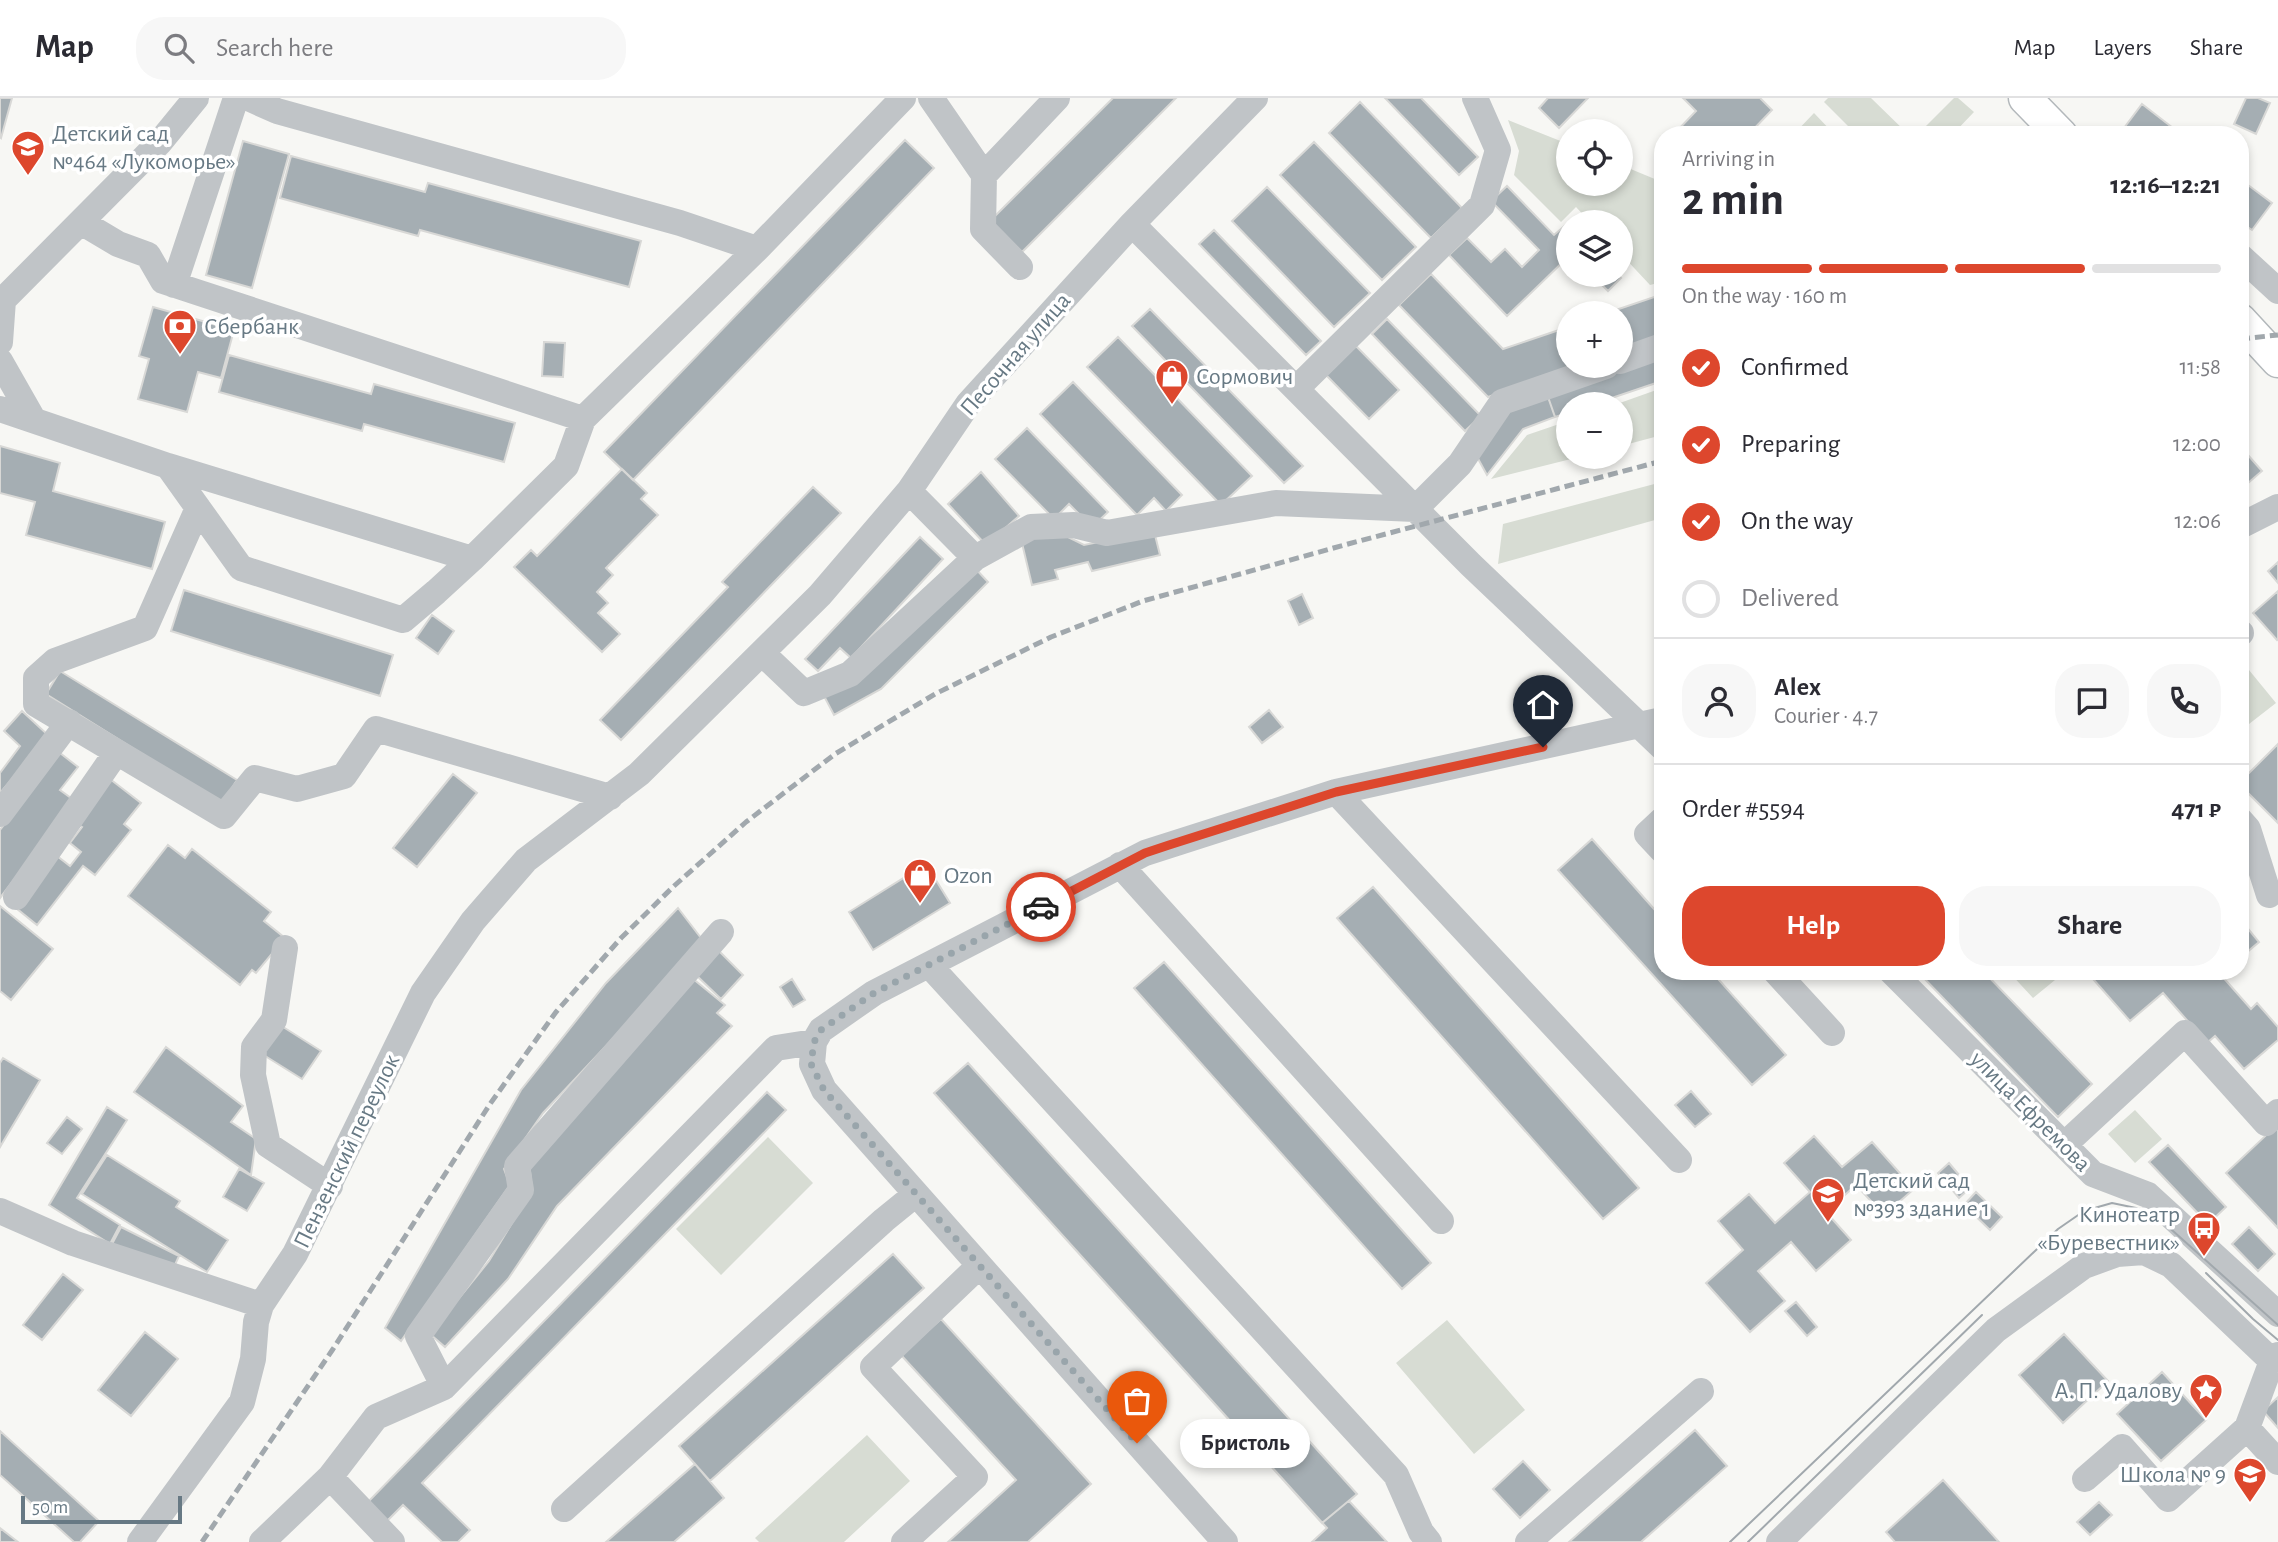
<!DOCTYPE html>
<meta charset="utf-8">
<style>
body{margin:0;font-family:"Alegreya Sans",sans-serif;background:#f7f7f7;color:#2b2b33;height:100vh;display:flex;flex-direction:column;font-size:26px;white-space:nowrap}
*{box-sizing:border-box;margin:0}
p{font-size:23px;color:#7c7c81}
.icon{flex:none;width:38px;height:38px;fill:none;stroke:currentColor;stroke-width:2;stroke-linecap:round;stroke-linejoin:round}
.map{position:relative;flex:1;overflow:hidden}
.sheet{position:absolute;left:1654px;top:28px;width:595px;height:854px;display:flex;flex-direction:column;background:#fff;border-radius:28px;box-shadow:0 4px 10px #0003}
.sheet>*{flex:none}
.fabs{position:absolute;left:1556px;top:21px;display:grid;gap:14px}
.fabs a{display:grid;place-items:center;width:77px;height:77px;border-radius:50%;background:#fff;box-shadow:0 4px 10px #0003;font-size:35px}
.scale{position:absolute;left:21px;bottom:18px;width:161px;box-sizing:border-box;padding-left:7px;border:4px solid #677984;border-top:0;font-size:19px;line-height:24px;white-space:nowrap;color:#677984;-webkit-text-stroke:5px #fff;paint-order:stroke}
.pin{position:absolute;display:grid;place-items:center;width:60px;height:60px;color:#fff;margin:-72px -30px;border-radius:50% 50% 50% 0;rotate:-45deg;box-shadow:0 0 7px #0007}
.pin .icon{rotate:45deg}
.courier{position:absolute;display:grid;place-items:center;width:70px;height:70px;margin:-35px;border:5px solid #dd472d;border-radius:50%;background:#fff;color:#222;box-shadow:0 2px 9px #0007}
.bubble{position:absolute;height:49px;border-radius:24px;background:#fff;box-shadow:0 4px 10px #0003;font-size:23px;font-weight:700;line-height:49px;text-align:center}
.headline em{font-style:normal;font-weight:700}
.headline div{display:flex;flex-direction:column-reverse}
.headline{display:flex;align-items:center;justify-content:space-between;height:119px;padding:0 28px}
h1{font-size:46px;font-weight:700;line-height:52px}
.bar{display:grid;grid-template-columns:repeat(4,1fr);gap:10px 7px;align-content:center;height:84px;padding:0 28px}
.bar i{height:9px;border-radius:5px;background:#e1e1e2}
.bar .on{background:#dd472d}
.bar p{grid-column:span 4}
.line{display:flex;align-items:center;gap:18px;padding:0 28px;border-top:2px solid #e1e1e2}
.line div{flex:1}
.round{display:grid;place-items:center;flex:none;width:74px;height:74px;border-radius:28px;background:#f7f7f7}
ol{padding:0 28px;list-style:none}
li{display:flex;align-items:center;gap:21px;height:77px}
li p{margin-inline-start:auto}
li .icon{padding:7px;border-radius:50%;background:#dd472d;color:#fff;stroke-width:4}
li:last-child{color:#7c7c81}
li i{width:38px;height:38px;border:4px solid #e1e1e2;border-radius:50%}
.button{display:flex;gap:14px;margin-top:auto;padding:14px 28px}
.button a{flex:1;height:80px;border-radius:28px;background:#dd472d;color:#fff;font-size:28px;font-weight:700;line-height:80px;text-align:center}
.button a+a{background:#f7f7f7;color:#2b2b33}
header{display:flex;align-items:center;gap:42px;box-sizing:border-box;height:98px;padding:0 35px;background:#fff;border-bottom:2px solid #e1e1e2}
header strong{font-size:33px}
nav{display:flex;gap:38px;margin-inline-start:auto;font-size:24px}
.search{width:490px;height:63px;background:#f7f7f7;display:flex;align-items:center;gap:18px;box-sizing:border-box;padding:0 24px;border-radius:28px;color:#7c7c81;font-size:26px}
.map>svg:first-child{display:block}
.green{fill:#d7dcd3}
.building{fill:#a5aeb3;stroke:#d8d8d6;stroke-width:2}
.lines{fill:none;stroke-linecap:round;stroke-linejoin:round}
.major-casing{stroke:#b3b8bb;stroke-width:35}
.minor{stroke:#c0c4c7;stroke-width:26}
.major{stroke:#fff;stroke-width:32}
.tram{stroke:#a1a8ad;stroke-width:2}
.rail{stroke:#a1a8ad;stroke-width:5;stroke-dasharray:10 5;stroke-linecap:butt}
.done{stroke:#99a5ab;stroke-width:7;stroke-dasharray:0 12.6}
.route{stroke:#dd472d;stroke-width:9}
.labels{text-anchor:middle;stroke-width:7;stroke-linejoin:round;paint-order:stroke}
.poi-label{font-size:24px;fill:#677984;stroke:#fff;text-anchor:start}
.street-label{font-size:24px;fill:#677984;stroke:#fff}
</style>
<header>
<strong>Map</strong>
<div class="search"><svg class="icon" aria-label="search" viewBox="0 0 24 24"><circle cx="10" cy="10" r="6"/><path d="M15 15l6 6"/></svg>Search here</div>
<nav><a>Map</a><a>Layers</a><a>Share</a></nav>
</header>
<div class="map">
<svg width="2278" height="1444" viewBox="0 0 2278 1444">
<rect width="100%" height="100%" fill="#f7f7f4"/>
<path class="green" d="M1828 0H1871L1909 37H1857L1824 4Z
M1954 0H1958L1974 14 1952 37H1933L1925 29Z
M1814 15 1835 37H1793Z
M1508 22 1568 46V86H1620L1621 67 1662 84V184L1650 187 1621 156 1620 124H1590L1576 109 1561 124 1514 77 1519 53Z
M1662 290V337L1621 348 1620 306H1617Z
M1568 323V359H1579L1491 381 1527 337Z
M1662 384V420L1498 466 1503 426Z
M2240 561 2276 605 2240 633Z
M2008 873H2066L2033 900Z
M2135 1012 2162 1041 2135 1065 2108 1036Z
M768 1039 813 1085 721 1177 676 1131Z
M1447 1222 1525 1312 1474 1356 1396 1265Z
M867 1337 910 1383 844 1444H759L755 1440Z"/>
<path class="building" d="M0 0H12L1 40 0 39Z
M1113 0H1176L1022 154 990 123Z
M1385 0H1421L1478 59 1459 77Z
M1548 0H1588L1559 30 1539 10Z
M1683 0H1760L1772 12 1748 37H1673L1696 13Z
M2246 0H2258L2270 5 2256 36 2234 26Z
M1360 4 1462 110 1431 140 1329 35Z
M2142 6 2182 37H2125L2121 34Z
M905 42 934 70 633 382 604 354Z
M243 43 289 56 252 190 206 177Z
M1314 44 1416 149 1382 182 1280 77Z
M291 58 425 94 428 85 641 143 629 189 420 132 418 138 280 100Z
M2240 81 2272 105 2252 132 2240 124Z
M1507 88 1554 137 1568 125V159L1507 218 1449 157 1467 140 1491 164 1505 151 1522 169 1539 152 1491 103Z
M1267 89 1370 195 1334 229 1232 123Z
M1214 132 1321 243 1306 257 1199 146Z
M1431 176 1503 251 1568 229V268H1579L1488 299 1399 207Z
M1592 177H1618L1621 180 1608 193Z
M1660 197 1662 206V239L1620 253V215H1607Z
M153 209 234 232 221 280 198 274 187 314 138 301 149 261 139 258Z
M1150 211 1303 368 1284 385 1132 228Z
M1387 221 1481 318 1465 333 1372 236Z
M1118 239 1252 378 1221 407 1087 269Z
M544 244 565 245 563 279 542 278Z
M1356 248 1399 292 1369 321 1326 277Z
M229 257 371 296 374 286 515 325 504 364 364 326 362 333 219 294Z
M1662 257V283L1594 306H1568V315L1555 319 1547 296Z
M1073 284 1182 397 1166 413 1154 400 1137 417 1040 316Z
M1547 296 1555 319 1523 331 1487 377 1476 357 1506 311Z
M1027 330 1108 414 1092 429 1069 406 1054 421 995 361Z
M0 348 60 365 53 393 165 424 152 471 26 437 35 404 0 395Z
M2240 348 2262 373 2240 392Z
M622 371 647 395 641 401 658 417 606 470 613 477 597 494 608 505 598 515 620 536 602 554 514 469 531 452 537 458Z
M981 374 1019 418 986 447 948 406Z
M813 389 841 415 621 642 600 622 728 489 722 484Z
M1154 433 1160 457 1092 473 1088 464 1055 472 1058 481 1032 487 1021 441 1066 438 1084 447Z
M920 439 943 461 851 560 840 550 818 573 805 561Z
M2278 464V485L2268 473Z
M973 468 988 484 881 591 834 617 824 598Z
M184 492 393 557 380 598 171 533Z
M2278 493V541L2277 542 2253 515Z
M1302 496 1313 520 1299 527 1288 503Z
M432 517 454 533 438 556 416 540Z
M60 573 237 682 222 706 46 596Z
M1269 612 1283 629 1262 645 1249 629Z
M22 613 49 638 0 695V675L20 648 4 633Z
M2278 646V725L2240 687V684Z
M60 655 78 669 60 692 75 703 0 800V732Z
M453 676 477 695 417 769 393 750Z
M110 681 141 705 124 726 131 732 95 777 83 768 37 827 16 810 57 758 70 768 81 754 70 745 82 729 75 725Z
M1592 741 1662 820V873H1711L1786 957 1752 987 1558 772Z
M168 747 185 760 192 751 271 814 264 823 285 840 256 875 252 872 240 887 128 798Z
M926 766 950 805 873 852 849 814Z
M1373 789 1639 1090 1603 1121 1337 820Z
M0 808 53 851 11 902 0 893Z
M678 810 704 844 543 1015 504 1071 510 1087 401 1243 385 1230 521 992 606 885Z
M2240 821 2259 844 2240 860Z
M718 852 743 877 721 901 695 876Z
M1164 864 1431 1165 1402 1191 1134 890Z
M1917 873H1983L2092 986 2058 1019Z
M2101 873H2225L2221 877 2251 911 2257 905 2278 929V942L2244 971 2215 938 2207 945 2163 895 2130 923 2093 881Z
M692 880 725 907 717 915 732 928 557 1108 508 1181 445 1249 430 1236 489 1163 532 1092 529 1064Z
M792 881 805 902 793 909 780 889Z
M280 927 321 953 302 981 262 956Z
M166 949 243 1008 231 1024 256 1041 251 1077 134 994Z
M3 960 40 982 0 1049V965Z
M968 965 1357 1396 1322 1425 934 995Z
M968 965 1357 1396 1349 1403 1387 1444H1312L1327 1430 934 995Z
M1691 993 1711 1016 1695 1029 1675 1007Z
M767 994 786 1012 422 1385 470 1432 458 1444H442L403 1407 386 1424 367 1405Z
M107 1009 127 1022 77 1100 120 1127 110 1146 49 1107Z
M67 1019 82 1031 62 1056 47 1045Z
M2278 1026V1130L2226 1075Z
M1814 1038 1842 1069 1872 1044 1914 1091 1884 1117 1856 1087 1826 1114 1851 1142 1816 1173 1791 1144 1758 1173 1785 1203 1750 1234 1706 1185 1743 1152 1718 1123 1749 1096 1775 1125 1810 1094 1784 1065Z
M2168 1047 2226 1109 2208 1126 2149 1064Z
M107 1057 180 1103 176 1109 228 1142 207 1174 82 1096Z
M1949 1065 1970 1090 1959 1100 1938 1075Z
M239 1071 264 1085 247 1113 223 1099Z
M1976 1094 2002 1119 1990 1132 1964 1107Z
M121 1129 179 1158 173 1171 112 1146Z
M2249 1129 2275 1156 2258 1173 2232 1146Z
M893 1156 924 1190 710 1383 679 1348Z
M63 1176 83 1192 42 1242 23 1227Z
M1796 1204 1817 1229 1807 1238 1785 1213Z
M941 1221 1091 1386 1028 1444H948L1016 1382 901 1257Z
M145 1234 178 1261 131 1318 98 1292Z
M2064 1236 2108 1283 2063 1325 2019 1277Z
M2162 1274 2206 1322 2161 1363 2117 1316Z
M2278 1299V1330L2263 1313Z
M1695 1332 1727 1368 1641 1444H1569Z
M0 1333 99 1423 80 1444H74L0 1377Z
M1523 1363 1550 1392 1520 1420 1493 1391Z
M695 1366 724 1400 674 1444H606Z
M1943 1382 1999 1444H1895L1886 1434Z
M2099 1404 2112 1417 2090 1437 2077 1424Z
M0 1430 18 1444H0Z"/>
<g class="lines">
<defs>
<path id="major" d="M2025 0 2061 37
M2240 222 2278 263"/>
</defs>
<use href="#major" class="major-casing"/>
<path class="minor" d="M248 0 277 13 680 125 757 151
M931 0 984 77 983 131 1020 169
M1255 0 1132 126 1471 467 1662 649
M984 77 1057 0
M81 124 118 146 148 157 163 183 583 321
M2240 158 2278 193
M174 187 236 0
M0 201 3 202 0 244
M0 205 160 44 196 0
M0 263 33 321
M1620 263 1662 248
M1297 290 1482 107 1498 52 1475 0
M0 311 168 368 472 461 566 368 583 321 757 151 903 0
M168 368 241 470 403 522 436 494 472 461
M909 393 975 460
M198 410 145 530 55 563 36 580V606L224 718 255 680 297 691 344 678 376 631 610 699
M2240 428 2278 409
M2240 534 2241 535
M763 556 804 595 850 576 975 460 1031 429 1074 427 1107 435 1276 405 1415 411 1460 366 1502 304 1606 268
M1336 694 1679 1062
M0 716 69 624
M1662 722 1647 736 1662 752
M2240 722 2248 731 2269 797
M1120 767 1441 1123
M16 799 116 655
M285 850 274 922 254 949 253 977 268 1047 330 1088
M929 867 1396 1377 1421 1434 1429 1444
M1775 873 1832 935
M1891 873 2093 1076 2148 1097 2278 1216
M2064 1047 2185 935 2266 1025 2278 1014
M0 1113 73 1145 261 1207
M2272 1263 2247 1330 2278 1364
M444 1289 418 1238 521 1092 517 1068 721 834
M2085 1381 2122 1349 2168 1401 2247 1330
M564 1411 884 1122 916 1096
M140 1444 242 1304 253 1261 256 1224 261 1207 295 1156 423 895 473 823 526 762 639 676 820 497 909 393 968 306 1132 126
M262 1444 330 1379
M392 1444 330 1379 376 1319 444 1289 776 950 814 944
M904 1444 975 1379 873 1269 979 1168
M1225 1444 824 992 812 966 814 944 821 932 874 895 1145 755 1336 694 1662 622
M1528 1444 1701 1293
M1779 1444 1996 1232 2084 1168 2117 1156 2144 1154 2171 1167 2272 1263 2278 1257"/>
<use href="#major" class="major"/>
<path class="tram" d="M2206 1175 2253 1221 2278 1242
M1730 1444 2058 1131 2084 1113 2112 1105 2136 1110 2163 1124 2278 1227
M1748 1444 1982 1217"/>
<path class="rail" d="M2240 241 2278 237
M202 1444 333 1251 490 1006 556 914 621 840 674 788 746 724 835 656 935 596 1051 539 1143 503 1348 446 1662 363"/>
</g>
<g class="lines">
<path class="done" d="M1041 809 874 895 821 932 814 944 811 966 824 992 1137 1345"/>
<path class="route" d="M1041 809 1145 755 1169 747 1336 694 1543 649"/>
</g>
<defs>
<symbol id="school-pin" viewBox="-11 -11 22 30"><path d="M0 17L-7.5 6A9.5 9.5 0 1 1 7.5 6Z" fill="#dd472d" stroke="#fff"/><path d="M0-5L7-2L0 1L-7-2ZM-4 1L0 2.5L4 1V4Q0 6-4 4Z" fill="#fff"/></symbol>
<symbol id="bank-pin" viewBox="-11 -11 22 30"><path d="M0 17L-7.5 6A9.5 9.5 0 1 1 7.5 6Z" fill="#dd472d" stroke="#fff"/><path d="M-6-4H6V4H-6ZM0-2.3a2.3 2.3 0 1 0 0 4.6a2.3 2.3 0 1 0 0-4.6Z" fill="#fff"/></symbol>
<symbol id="shop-pin" viewBox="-11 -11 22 30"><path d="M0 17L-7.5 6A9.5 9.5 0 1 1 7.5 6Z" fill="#dd472d" stroke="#fff"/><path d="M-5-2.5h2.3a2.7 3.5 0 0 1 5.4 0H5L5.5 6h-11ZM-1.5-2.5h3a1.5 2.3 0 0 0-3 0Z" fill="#fff"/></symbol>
<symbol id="bus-pin" viewBox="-11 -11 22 30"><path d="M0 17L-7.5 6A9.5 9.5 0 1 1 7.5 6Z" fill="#dd472d" stroke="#fff"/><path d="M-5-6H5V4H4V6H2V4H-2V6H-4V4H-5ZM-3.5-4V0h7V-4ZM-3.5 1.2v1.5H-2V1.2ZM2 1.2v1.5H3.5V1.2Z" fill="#fff"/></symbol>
<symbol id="sight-pin" viewBox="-11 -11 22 30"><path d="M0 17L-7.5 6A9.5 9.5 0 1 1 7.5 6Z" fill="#dd472d" stroke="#fff"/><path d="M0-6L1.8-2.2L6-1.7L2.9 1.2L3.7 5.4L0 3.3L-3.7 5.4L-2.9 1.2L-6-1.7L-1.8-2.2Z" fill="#fff"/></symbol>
</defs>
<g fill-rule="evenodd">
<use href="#school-pin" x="9" y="30" width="38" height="52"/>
<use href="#bank-pin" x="161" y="209" width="38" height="52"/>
<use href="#shop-pin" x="1153" y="259" width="38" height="52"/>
<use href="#shop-pin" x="901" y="758" width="38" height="52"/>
<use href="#school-pin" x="1809" y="1077" width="38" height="52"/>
<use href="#bus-pin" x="2185" y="1111" width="38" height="52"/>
<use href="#sight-pin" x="2187" y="1273" width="38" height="52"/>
<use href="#school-pin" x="2231" y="1357" width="38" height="52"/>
</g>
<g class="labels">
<g class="poi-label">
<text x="52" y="43">Детский сад<tspan x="52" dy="28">№464 «Лукоморье»</tspan></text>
<text x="204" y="236">Сбербанк</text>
<text x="1196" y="286">Сормович</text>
<text x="944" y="785">Ozon</text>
<text x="1853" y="1090">Детский сад<tspan x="1853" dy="28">№393 здание 1</tspan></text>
<text x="2180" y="1124" text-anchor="end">Кинотеатр<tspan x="2180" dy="28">«Буревестник»</tspan></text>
<text x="2182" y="1300" text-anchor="end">А. П. Удалову</text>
<text x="2226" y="1384" text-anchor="end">Школа № 9</text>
</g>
<g class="street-label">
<text transform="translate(1015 256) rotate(-49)" y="8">Песочная улица</text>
<text transform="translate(2031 1013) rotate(45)" y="8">улица Ефремова</text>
<text transform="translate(346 1053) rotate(-64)" y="8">Пензенский переулок</text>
</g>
</g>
</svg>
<div class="fabs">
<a><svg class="icon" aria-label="locate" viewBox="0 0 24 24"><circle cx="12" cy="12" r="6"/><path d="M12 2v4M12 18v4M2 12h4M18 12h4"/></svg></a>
<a><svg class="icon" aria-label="layers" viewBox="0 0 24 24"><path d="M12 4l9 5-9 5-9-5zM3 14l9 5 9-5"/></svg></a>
<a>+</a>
<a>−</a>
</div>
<div class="scale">50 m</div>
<div class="pin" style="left:1137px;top:1345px;background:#ea580c"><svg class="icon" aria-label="bag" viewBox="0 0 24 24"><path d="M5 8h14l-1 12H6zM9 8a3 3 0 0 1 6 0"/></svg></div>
<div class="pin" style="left:1543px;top:649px;background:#1f2937"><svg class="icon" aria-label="home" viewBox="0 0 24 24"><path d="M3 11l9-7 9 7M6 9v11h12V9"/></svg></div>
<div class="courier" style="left:1041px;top:809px"><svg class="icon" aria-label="car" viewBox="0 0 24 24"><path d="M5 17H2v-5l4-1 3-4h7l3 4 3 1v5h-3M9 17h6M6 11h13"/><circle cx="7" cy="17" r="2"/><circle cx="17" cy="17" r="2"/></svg></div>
<div class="bubble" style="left:1180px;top:1321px;width:130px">Бристоль</div>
<section class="sheet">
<div class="headline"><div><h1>2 min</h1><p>Arriving in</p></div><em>12:16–12:21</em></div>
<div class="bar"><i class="on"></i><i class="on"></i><i class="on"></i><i></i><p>On the way · 160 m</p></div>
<ol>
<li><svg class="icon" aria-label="check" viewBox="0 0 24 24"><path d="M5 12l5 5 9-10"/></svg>Confirmed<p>11:58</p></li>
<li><svg class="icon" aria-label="check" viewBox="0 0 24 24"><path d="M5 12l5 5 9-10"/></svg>Preparing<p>12:00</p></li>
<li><svg class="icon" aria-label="check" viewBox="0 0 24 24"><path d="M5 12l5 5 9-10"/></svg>On the way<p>12:06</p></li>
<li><i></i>Delivered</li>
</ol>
<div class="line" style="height:126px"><a class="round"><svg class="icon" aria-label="person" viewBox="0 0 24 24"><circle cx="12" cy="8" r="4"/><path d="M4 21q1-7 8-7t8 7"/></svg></a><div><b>Alex</b><p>Courier · 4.7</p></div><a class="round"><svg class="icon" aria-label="chat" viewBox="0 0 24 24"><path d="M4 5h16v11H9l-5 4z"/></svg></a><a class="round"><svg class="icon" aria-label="phone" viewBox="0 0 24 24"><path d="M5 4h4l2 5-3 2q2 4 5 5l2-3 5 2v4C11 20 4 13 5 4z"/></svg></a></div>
<div class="line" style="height:91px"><div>Order #5594</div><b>471 ₽</b></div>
<div class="button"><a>Help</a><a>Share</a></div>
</section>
</div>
